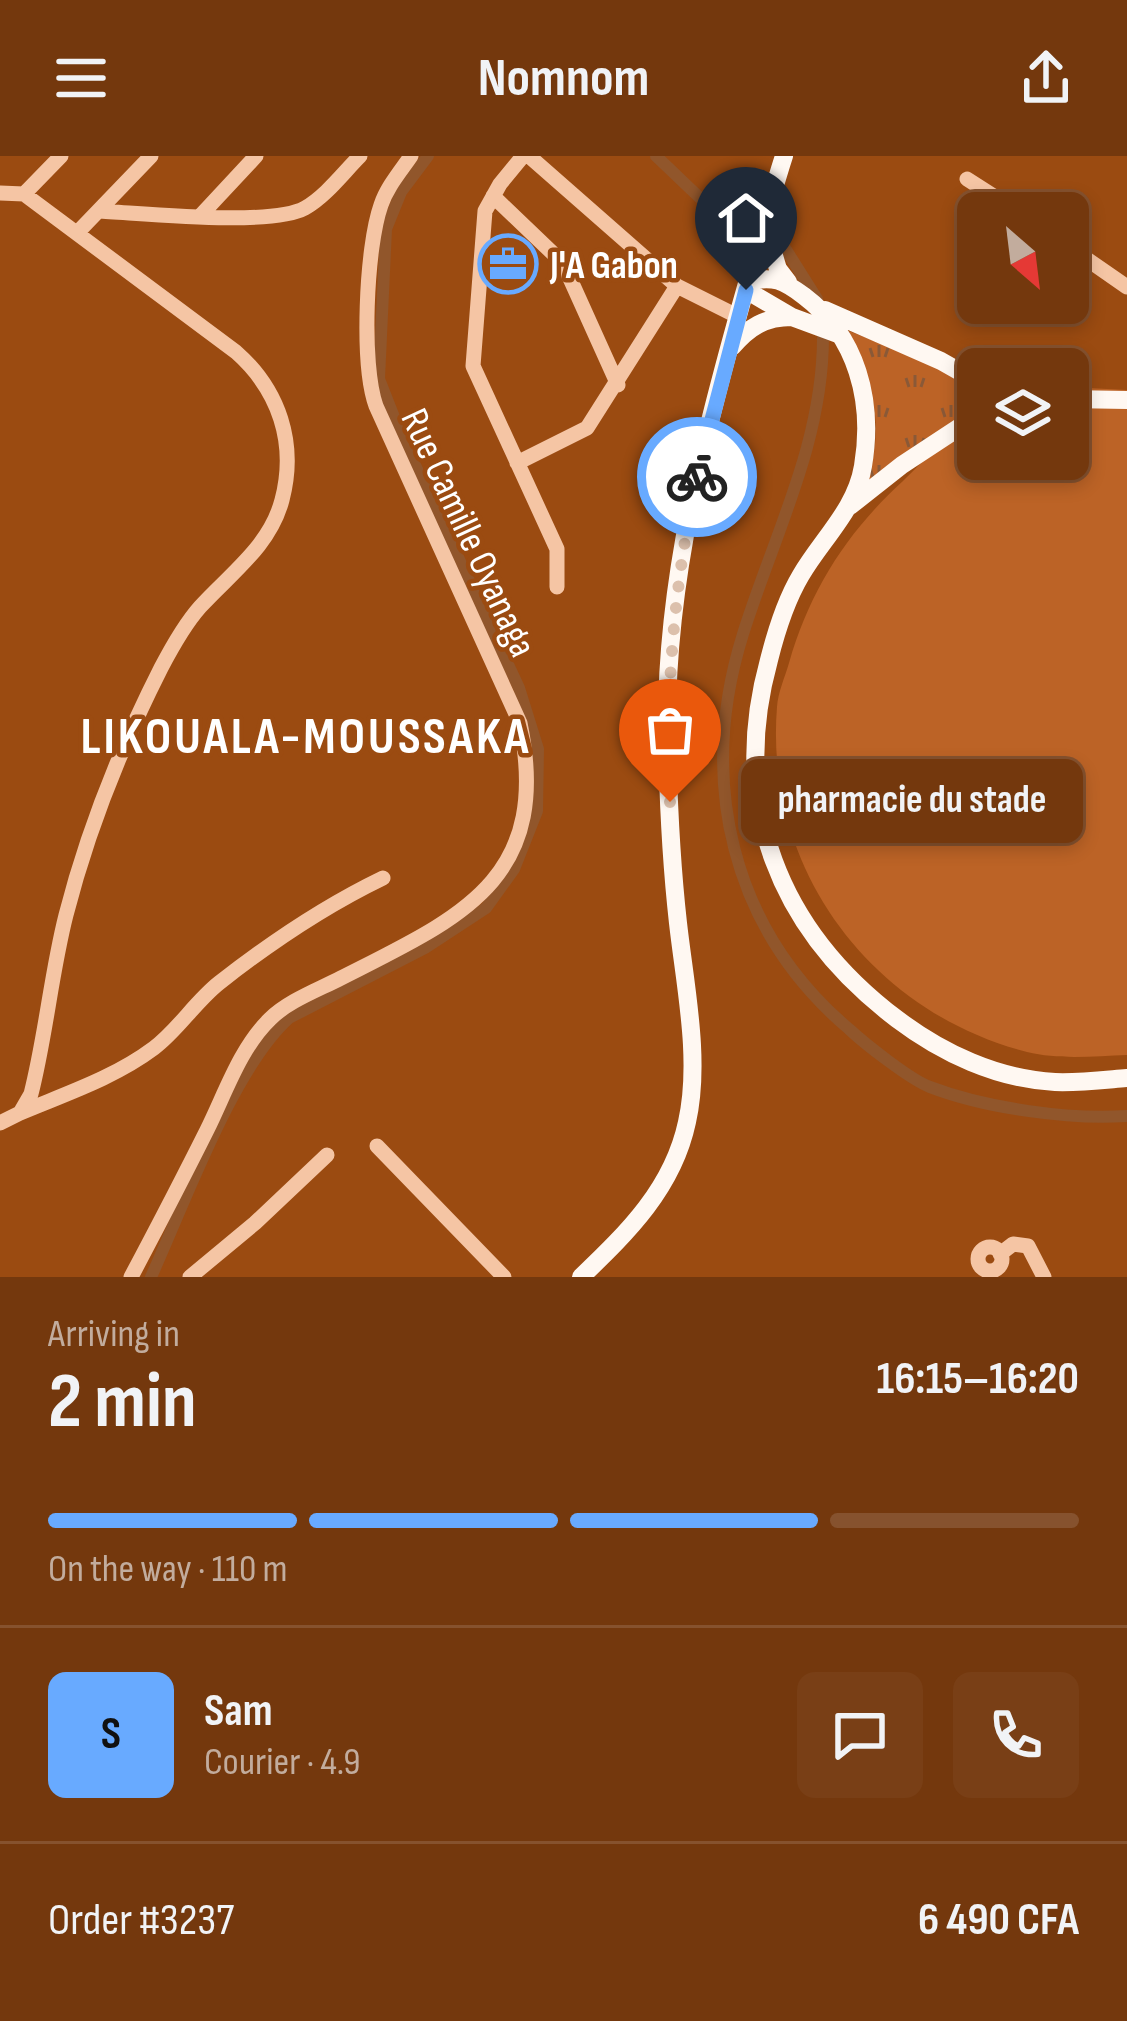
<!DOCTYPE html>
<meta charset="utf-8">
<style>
body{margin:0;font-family:"Sofia Sans Condensed",sans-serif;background:#793f16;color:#f1f3f6;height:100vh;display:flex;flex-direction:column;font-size:45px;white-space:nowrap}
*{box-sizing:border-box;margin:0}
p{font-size:39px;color:#c2ac9d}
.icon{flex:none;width:66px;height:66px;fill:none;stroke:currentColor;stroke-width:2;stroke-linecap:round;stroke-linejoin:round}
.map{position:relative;height:1121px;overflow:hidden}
.details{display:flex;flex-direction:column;background:#74380d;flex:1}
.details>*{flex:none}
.needle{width:78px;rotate:152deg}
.fabs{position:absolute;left:957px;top:36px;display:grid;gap:24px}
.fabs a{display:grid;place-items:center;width:132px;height:132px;border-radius:18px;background:#74380d;box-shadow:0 6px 18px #0003,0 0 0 3px #86522e;font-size:60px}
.pin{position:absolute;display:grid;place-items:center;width:102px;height:102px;color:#fff;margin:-123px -51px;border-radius:50% 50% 50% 0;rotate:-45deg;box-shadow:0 0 12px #0007}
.pin .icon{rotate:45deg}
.courier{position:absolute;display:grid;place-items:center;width:120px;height:120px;margin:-60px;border:9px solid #68aaff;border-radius:50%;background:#fff;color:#222;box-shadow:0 3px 15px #0007}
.bubble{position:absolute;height:84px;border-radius:18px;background:#74380d;box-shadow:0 6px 18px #0003,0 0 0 3px #86522e;font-size:39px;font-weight:700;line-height:84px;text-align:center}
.headline em{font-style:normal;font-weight:700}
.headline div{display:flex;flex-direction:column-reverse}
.headline{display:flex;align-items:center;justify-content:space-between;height:204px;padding:0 48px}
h1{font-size:78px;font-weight:700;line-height:90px}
.bar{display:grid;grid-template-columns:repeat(4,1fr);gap:18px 12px;align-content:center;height:144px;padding:0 48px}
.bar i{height:15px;border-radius:9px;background:#86522e}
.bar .active{background:#68aaff}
.bar p{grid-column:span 4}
.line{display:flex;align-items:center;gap:30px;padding:0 48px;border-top:3px solid #86522e}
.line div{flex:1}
.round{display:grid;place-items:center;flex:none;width:126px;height:126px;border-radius:18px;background:#793f16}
header{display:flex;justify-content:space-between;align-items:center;height:156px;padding:0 48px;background:#74380d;font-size:54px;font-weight:700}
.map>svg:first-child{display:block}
.grass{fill:url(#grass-tufts)}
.garden{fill:#bc6326}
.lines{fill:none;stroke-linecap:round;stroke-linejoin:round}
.canal{stroke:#91562b;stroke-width:12}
.minor{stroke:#f5c5a4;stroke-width:15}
.major{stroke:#fff8f2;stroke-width:18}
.done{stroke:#dcc0ac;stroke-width:12;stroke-dasharray:0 21.6}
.route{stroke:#68aaff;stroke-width:15}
.labels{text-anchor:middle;stroke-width:9;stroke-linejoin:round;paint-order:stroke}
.poi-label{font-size:39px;font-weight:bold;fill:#fff;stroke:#9b4b11;text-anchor:start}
.street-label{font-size:39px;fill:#fff;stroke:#9b4b11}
.district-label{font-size:51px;font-weight:bold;letter-spacing:3px;fill:#fff;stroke:#9b4b11}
</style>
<header><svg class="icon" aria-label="menu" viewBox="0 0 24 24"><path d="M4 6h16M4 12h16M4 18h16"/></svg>Nomnom<svg class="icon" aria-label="share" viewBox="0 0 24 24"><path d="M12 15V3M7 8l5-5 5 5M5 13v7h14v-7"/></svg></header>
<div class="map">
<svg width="1127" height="1121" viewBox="0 0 1127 1121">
<defs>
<pattern id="grass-tufts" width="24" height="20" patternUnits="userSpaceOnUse" patternTransform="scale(3)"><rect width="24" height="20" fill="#bc6326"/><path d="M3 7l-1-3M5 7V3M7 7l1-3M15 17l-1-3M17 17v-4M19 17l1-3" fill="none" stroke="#8a5937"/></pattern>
</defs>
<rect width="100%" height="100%" fill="#9b4b11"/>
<path class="grass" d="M849 175 936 209 978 235V254L867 331C885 263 874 238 849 175Z"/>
<path class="garden" d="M1068 231 1127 234V899C1095 900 1059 904 1027 896 871 856 764 713 777 551 778 536 785 521 789 507 810 434 847 376 903 325 926 303 950 274 978 259V303H1068Z"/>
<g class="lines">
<path class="canal" d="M656 0 700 42 748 60
M778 81 817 143
M823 181C823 287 774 379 743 478 697 625 731 773 849 873 865 888 911 924 930 931 985 952 1069 964 1127 960
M151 1121C184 1049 233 912 289 862L425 792 486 752 514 713 537 655 538 593 519 532 401 279 379 223 386 73 401 36 428 0"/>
<path class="minor" d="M523 0 500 28 485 55 473 210 557 393V431
M529 0 677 130 737 160
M967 23 1020 57
M0 37 24 38 236 196C279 234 297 287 282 344 270 390 231 417 200 451 184 469 172 491 161 512 121 591 88 673 66 759 51 818 46 879 31 938L20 957 0 967
M24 38 61 0
M493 40 563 107 618 229
M98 55C141 57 271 71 305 52 326 40 343 17 360 0
M201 59 256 0
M77 77 151 0
M1068 90 1127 131
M517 307 587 272 677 130
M20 957C65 938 114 922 154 892 178 874 195 846 219 827 270 787 325 750 383 722
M377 990 504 1121
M978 1103a12 12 0 1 1 24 0a12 12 0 1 1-24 0Z
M1000 1098 1013 1088 1028 1090 1044 1121
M131 1121C157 1072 182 1024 207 974 225 938 240 892 270 863 288 845 318 834 341 822 461 761 552 724 520 567L376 250C361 209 366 91 381 49 387 31 400 16 411 0
M190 1121 255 1067 327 999"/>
<path class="major" d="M765 70 778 113 788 126
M747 126C774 119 784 125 804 140 857 180 874 245 863 310 856 353 822 383 801 419 786 444 776 476 769 504 729 649 779 774 897 863 942 897 997 923 1055 926 1078 927 1103 924 1127 922
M746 134 792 161 838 178
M825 154 941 205 978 226
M732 191C749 171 765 161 792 161
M1068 243 1127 244
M850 350 902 309 978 259
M581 1121C628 1076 673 1032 687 966 701 904 685 830 678 767 671 704 668 640 667 577 665 424 705 276 746 131 759 87 770 43 784 0"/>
</g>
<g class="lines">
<path class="done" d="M670 646C665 535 674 429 697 321"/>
<path class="route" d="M697 321 746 134"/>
</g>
<defs>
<symbol id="office-ring" viewBox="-11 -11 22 22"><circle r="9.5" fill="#9b4b11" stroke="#68aaff" stroke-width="1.5"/><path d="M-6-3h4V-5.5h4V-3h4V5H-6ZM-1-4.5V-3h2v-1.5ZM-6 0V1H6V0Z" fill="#68aaff"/></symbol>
</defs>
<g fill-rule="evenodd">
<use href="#office-ring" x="475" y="75" width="66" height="66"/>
</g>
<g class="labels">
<g class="poi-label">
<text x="550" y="122">J'A Gabon</text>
</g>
<g class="street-label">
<text transform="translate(470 376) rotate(65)" y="14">Rue Camille Oyanaga</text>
</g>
<g class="district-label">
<text x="306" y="597">LIKOUALA-MOUSSAKA</text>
</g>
</g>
</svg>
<div class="fabs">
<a><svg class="needle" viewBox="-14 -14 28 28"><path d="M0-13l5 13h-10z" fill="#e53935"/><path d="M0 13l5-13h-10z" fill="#c2ac9d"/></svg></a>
<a><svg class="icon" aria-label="layers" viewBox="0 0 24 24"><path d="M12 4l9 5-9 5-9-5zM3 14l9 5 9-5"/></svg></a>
</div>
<div class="pin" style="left:670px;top:646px;background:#ea580c"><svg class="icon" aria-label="bag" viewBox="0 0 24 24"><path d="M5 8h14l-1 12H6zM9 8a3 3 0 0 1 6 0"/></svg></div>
<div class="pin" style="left:746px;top:134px;background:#1f2937"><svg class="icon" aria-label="home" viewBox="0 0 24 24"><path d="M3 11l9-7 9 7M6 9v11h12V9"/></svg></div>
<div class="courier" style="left:697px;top:321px"><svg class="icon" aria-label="bike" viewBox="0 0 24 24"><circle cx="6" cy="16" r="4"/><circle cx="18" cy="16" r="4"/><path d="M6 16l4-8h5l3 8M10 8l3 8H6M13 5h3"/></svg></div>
<div class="bubble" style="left:741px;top:603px;width:342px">pharmacie du stade</div>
</div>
<section class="details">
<div class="headline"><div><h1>2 min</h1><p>Arriving in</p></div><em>16:15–16:20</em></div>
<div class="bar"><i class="active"></i><i class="active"></i><i class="active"></i><i></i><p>On the way · 110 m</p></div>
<div class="line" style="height:216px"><b class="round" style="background:#68aaff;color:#111">S</b><div><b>Sam</b><p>Courier · 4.9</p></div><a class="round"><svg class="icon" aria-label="chat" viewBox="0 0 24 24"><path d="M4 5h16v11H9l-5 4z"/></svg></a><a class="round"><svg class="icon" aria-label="phone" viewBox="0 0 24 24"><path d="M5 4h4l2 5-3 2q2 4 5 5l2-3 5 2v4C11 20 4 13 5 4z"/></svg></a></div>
<div class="line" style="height:156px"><div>Order #3237</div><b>6 490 CFA</b></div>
</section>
